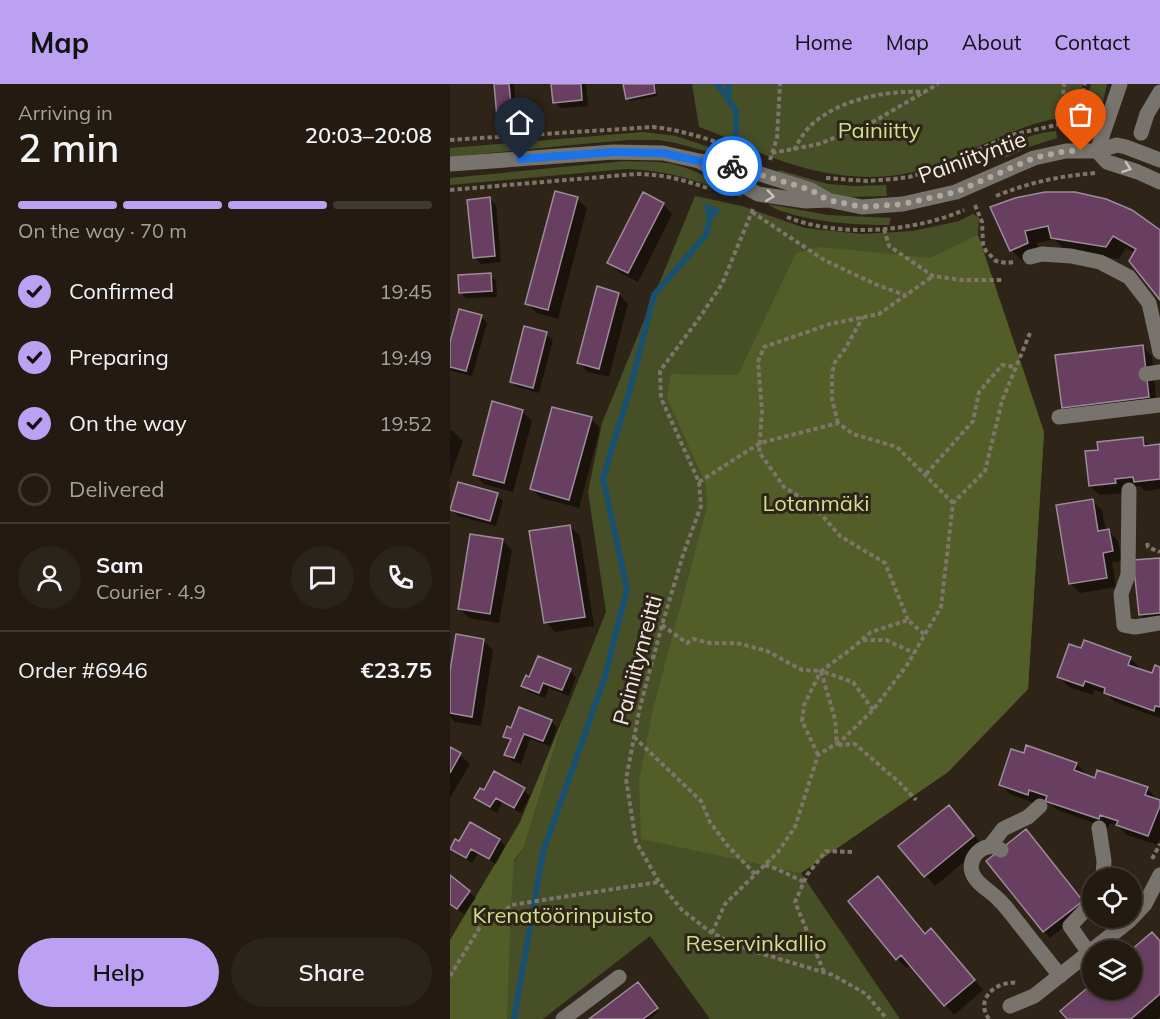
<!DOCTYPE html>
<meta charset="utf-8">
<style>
body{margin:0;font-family:Mulish,sans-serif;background:#2b241b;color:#f1f3f6;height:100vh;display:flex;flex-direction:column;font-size:22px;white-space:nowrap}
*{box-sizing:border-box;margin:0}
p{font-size:20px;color:#a3a19f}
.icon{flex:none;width:33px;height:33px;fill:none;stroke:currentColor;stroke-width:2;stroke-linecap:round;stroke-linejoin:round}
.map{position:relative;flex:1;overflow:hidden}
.drawer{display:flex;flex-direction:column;background:#231b12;width:450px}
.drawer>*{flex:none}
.buttons{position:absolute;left:632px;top:784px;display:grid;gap:12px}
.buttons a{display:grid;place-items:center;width:60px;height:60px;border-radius:50%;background:#231b12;box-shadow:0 3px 9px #0003,0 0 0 2px #403932;font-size:30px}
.pin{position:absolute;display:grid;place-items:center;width:51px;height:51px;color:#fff;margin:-62px -26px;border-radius:50% 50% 50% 0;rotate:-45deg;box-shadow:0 0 6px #0007}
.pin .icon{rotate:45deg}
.courier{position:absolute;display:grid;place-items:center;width:60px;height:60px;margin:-30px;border:4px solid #1a73e8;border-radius:50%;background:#fff;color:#222;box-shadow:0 2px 8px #0007}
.summary em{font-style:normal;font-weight:600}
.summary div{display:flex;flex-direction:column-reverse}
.summary{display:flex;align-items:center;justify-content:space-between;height:102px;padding:0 18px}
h1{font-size:39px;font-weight:600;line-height:45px}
.bar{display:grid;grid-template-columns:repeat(4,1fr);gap:9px 6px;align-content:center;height:72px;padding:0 18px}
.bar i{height:8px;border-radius:4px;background:#403932}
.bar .on{background:#bca0f2}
.bar p{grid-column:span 4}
.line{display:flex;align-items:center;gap:15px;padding:0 18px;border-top:2px solid #403932}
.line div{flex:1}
.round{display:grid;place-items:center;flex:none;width:63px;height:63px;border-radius:32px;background:#2b241b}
ol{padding:0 18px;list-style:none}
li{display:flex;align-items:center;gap:18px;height:66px}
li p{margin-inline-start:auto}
li .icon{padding:6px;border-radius:50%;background:#bca0f2;color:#111;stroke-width:4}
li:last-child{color:#a3a19f}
li i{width:33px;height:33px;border:3px solid #403932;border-radius:50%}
.action{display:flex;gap:12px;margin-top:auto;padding:12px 18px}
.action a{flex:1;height:69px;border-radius:36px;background:#bca0f2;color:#111;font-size:24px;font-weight:600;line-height:69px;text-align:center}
.action a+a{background:#2b241b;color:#f1f3f6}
header{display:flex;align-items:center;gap:36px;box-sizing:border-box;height:84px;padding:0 30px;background:#bca0f2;color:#111}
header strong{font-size:28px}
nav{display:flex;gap:33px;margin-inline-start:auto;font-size:21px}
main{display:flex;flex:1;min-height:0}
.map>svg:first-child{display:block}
.green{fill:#474f27}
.forest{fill:#535d28}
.shadow{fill:#0007}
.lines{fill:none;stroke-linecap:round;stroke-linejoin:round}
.stream{stroke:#19506f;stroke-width:6}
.building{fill:#693f61;stroke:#9c8b98;stroke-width:1.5}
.path{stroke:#7e746a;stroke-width:4;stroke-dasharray:4.5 3;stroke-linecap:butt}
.minor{stroke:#78746d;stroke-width:15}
.oneway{stroke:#cac3bc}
.done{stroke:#b0a79e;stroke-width:6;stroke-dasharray:0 10.8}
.route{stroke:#1a73e8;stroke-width:8}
.labels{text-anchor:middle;stroke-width:6;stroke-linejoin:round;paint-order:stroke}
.park-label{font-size:22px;fill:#cedf8d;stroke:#2f2418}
.street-label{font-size:22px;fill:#f6eee6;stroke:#2f2418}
</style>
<header>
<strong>Map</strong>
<nav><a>Home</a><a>Map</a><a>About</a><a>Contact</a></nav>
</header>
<main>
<section class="drawer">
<div class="summary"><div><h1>2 min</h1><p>Arriving in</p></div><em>20:03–20:08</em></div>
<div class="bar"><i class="on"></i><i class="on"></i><i class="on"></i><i></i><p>On the way · 70 m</p></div>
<ol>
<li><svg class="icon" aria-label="check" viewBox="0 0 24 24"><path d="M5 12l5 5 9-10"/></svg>Confirmed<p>19:45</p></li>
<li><svg class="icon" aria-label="check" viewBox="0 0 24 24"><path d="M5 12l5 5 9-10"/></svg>Preparing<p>19:49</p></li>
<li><svg class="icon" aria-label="check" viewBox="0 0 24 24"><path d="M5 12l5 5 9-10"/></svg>On the way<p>19:52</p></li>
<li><i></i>Delivered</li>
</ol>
<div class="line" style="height:108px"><a class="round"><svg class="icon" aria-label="person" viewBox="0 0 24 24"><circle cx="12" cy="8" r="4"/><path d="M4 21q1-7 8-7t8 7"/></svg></a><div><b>Sam</b><p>Courier · 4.9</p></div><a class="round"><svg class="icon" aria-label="chat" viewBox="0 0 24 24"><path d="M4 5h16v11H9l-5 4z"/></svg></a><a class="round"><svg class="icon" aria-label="phone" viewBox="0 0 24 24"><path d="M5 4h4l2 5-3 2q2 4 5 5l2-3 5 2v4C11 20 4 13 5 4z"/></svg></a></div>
<div class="line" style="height:78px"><div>Order #6946</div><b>€23.75</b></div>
<div class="action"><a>Help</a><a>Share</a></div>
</section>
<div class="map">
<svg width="710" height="935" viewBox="0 0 710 935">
<rect width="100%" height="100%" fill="#2f2418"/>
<path class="green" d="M242 0H633L626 34C617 35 607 34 599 36 558 46 522 67 483 82 432 101 376 93 326 75 300 66 276 52 249 43Z
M641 0H657L653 18 642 14 638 9Z
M606 47 607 54 579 63 555 74 549 64C568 56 585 49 606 47Z
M193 48 226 52 306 79 305 81 226 59 208 56H179L122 61 0 73V64Z
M175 77C191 78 208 77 223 80 247 86 270 100 293 111L291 113C250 98 220 86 176 85L0 101V94Z
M329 86 378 100 404 102 436 101 437 112 400 113 376 108 328 88Z
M245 112 292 122 355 144 412 150 463 147 509 137 523 130 529 134 528 151 594 348 578 605 498 688 351 789 450 935H260L200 852 93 935H0V875L74 763 116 627 156 528 138 408 152 339Z
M318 120 378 131 441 134 439 141C407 141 376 139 344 131 335 128 325 126 318 120Z"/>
<path class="forest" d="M528 151 594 348 578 605 498 688 351 789 191 755 189 697 203 625 257 423 256 401 217 314 221 290 288 291 346 169 371 163 480 174Z
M116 627 74 763 64 777 61 821 57 935H0V856L70 738Z"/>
<path class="shadow" d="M46 0H64L67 38 55 39 49 32Z
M103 0H136L138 22 111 24 104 18Z
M175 0H205L207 12 180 17 178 14Z
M39 115 46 121 51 178 31 180 24 173Z
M127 115 137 124 108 235 87 229 77 220Z
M213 120 222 130 188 198 169 188 159 178Z
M542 124 681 128 710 148V213L681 177 685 169 676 164 669 175 615 166 604 155 587 159 590 171 574 178 561 166Z
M40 191 46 197 47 213 16 214 10 208Z
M148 204 169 210 178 220 159 293 138 288 128 278Z
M31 232 37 239 22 292 2 287 0 285V264Z
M96 250 103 256 89 309 67 303 61 297Z
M692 262 702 272 707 323 623 332 613 323Z
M72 327 82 337 63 408 34 400 24 390Z
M141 335 150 344 129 424 91 414 81 404Z
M0 346 3 347 13 357 0 393Z
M692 355 700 362 710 361V405L695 407 690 402 674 404 675 409 650 411 640 402 650 367Z
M47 411 53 417 46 442 8 432 2 425Z
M642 417 652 426 656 447H659L668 457 672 477 662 478 666 503 630 509 620 499Z
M120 442 130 452 144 542 105 548 96 538Z
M52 456 62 466 49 539 19 534 9 524Z
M710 475V536L697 537 690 531 685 478Z
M33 556 43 566 31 642 5 638 0 633V597Z
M680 574 690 584 689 586 703 591 706 583 710 584V634L665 618 657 610 644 606 643 611 619 603 609 593Z
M120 587 126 593 119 612 99 604 95 614 79 608 73 602 80 595Z
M101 637 107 644 100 662 80 655 71 680 62 677 56 670 61 658 55 652 62 646Z
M0 665 10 671 20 680 0 714Z
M626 680 636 689 635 692 646 695 697 704 706 714V716L710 717V755L708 761 677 751 669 743 660 739 658 744 607 726 599 718 589 715 587 720 560 710 551 701Z
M45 689 74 706 80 712 71 729 52 719 47 729 32 720 26 714 34 708Z
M508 732 533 762 485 802 450 762Z
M582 753 638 824 600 854 538 777Z
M49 756 55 762 46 780 28 770 22 779 8 771 1 764 9 759Z
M0 793 26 814 14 830 0 820Z
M437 804 476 851 491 856 533 906 504 931 461 881 457 884 447 875Z
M702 850 710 858V933L707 935H619L642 902V906H681Z
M191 903 209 927 199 935H141Z"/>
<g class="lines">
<path class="stream" d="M267 0 278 14
M279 0 278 15 286 27V56
M257 123 260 133 267 127
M64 935 93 768 154 596 177 505 153 394 179 309 204 211 256 151 262 125"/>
</g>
<path class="building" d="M44 0H59L62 32 47 33Z
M101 0H131L132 16 103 19Z
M173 0H204L205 9 176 15Z
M105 107 128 113 98 226 75 220Z
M193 108 214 119 178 189 157 179Z
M595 108H625L656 115 682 126 710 146V216L679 177 686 165 663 152 656 163 601 154 598 142 575 147 578 159 560 167 540 123 565 114Z
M40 113 45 172 23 174 17 116Z
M41 189 42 207 9 209 8 191Z
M147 202 169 209 149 285 127 279Z
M9 225 32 231 16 287 0 283V258Z
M74 242 97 248 83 304 60 298Z
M693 261 699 313 612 324 605 271Z
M42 317 73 326 54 399 23 391Z
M102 323 142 333 119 416 80 405Z
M693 353 694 362 710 360V395L684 398 683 393 665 395 666 399 639 402 635 367 648 366 647 358Z
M8 398 48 409 40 437 0 426Z
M643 415 648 447 659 445 663 467 653 469 657 494 619 500 606 421Z
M120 441 135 533 94 539 79 447Z
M20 450 53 455 40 530 8 525Z
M710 474V529L689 531 683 476Z
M6 550 34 555 22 633 0 629V587Z
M634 556 681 573 678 581 702 589 705 581 710 583V623L705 622 704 627 654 609 655 604 635 597 633 602 607 593 619 560 631 564Z
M88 572 121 585 112 606 93 599 89 609 71 602 76 591 79 593Z
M69 623 102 636 93 657 74 650 64 674 54 671 61 655 53 653 57 642 61 644Z
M576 661 627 679 624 686 645 694 647 686 698 703 695 711 710 716V722L698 752 666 741 668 737 650 731 649 735 595 717 597 712 579 706 578 711 549 701 561 665 574 669Z
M0 663 11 669 0 689Z
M44 687 75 704 64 724 46 714 40 723 24 714 30 704 34 706Z
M499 721 524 752 474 793 448 762Z
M20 738 50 755 39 775 21 765 16 774 0 765 5 755 9 757Z
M576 745 633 817 593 848 536 777Z
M0 791 20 807 7 825 0 820Z
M428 792 475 850 481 844 525 896 494 922 451 871 446 876 398 817Z
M702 848 710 857V910L681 935H617L610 927 642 900V906H681L680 867Z
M188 898 208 924 193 935H139Z"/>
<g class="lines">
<path class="path" d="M627 38 635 0
M611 40 614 0
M0 56 203 43C231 46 255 54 281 63
M344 66C350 55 357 43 367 36 396 14 439 6 475 8
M322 69 369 60 421 39 488 0
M320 76 327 54 330 0
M376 94 417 97 444 95 459 93 483 86 561 51 611 40 641 38
M0 106 186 90C212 90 235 96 260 105
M546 112C580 98 610 92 646 89
M525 121 532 138 533 160 536 167 546 177 556 179 566 178
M303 125 272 200 250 233 210 287 211 314 249 398 251 422 233 471 212 541 190 623 176 695 186 758 209 798 232 826 259 847 279 858 303 867 383 891 416 910 437 935
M302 128 374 176 427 201 455 211
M337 133C389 154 464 148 514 126
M434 145 439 162 483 192 512 196H552
M388 339 382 315V289L385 278 395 265 413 233
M476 390 523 337 529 308 552 281 566 283
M249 398 310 359 388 339 403 350 447 363 503 419
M697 459 698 463 710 468
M458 536 435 479 390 452 363 421 334 403 309 368 312 327 308 278 314 263 380 240 429 230 483 192
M212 541 237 559 243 555 260 559H287L317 567 352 586 371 587 385 635 387 661
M413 556H436L464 569
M423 626 403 598 371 587 400 566 421 548 458 536 475 551
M184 653 251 717 260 738 277 761 305 790
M387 661 423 626 457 581 491 523 503 419 535 387 552 317 580 249
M388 661 405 660 450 699 466 716
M368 671 352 637 354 621 371 587
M702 775 710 760
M315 781 327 785 354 798
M262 849 275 820 328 768 345 743 368 671 387 659
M374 888 345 818 357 791 376 767 402 768
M0 892 33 838 53 828 61 821 209 798
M539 935C524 915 547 896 567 899"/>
<path class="minor" d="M691 49 697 30 710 8
M647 67 670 0
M647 67 657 78 688 88 710 98
M249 77 308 110 356 117 378 116 412 123 453 120 506 108 584 74 616 67H647L667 61 676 63 710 76
M0 80 164 68 213 69 249 77 288 83 361 106 378 116
M580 173 592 170 621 172 650 178 679 193 699 219 710 268
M696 290 710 288
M609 333 710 321
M679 406 678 491 671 510 674 541 685 543 710 539
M649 744 654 777 653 795
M540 762 553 745 578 733 590 722
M551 766C535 754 512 776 525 794 531 803 542 808 549 816 557 823 563 833 570 841 583 858 597 875 610 892
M639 869 620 842 642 819
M560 922 584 912 679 837 695 820 710 791
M113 935 169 893"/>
</g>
<defs><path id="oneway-chevron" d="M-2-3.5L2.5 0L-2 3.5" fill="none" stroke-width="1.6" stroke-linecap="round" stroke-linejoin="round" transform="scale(1.5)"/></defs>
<g class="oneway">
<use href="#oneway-chevron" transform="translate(677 84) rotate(19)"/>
<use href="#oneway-chevron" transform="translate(320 112) rotate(8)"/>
</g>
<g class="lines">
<path class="done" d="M282 82 361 106 378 116 412 123 453 120 506 108 584 74 616 67H631"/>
<path class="route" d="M70 75 164 68 213 69 249 77 282 82"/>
</g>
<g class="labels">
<g class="park-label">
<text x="429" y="54">Painiitty</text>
<text x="366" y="427">Lotanmäki</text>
<text x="113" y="839">Krenatöörinpuisto</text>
<text x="306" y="867">Reservinkallio</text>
</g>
<g class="street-label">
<text transform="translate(522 73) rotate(-20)" y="8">Painiityntie</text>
<text transform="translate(187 576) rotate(-75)" y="8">Painiitynreitti</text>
</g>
</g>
</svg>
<div class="buttons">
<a><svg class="icon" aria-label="locate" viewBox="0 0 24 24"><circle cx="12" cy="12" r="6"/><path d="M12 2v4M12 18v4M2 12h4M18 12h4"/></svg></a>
<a><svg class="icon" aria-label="layers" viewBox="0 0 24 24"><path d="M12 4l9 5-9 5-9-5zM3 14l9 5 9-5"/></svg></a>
</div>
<div class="pin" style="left:631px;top:67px;background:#ea580c"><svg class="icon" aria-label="bag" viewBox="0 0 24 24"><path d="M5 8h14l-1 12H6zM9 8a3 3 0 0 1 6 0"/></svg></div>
<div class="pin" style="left:70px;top:75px;background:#1f2937"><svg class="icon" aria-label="home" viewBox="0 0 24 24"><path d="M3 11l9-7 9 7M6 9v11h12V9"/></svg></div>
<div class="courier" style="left:282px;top:82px"><svg class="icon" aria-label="bike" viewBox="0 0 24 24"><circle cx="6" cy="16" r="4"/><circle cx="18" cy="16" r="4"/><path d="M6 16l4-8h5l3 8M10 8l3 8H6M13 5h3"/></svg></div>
</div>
</main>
